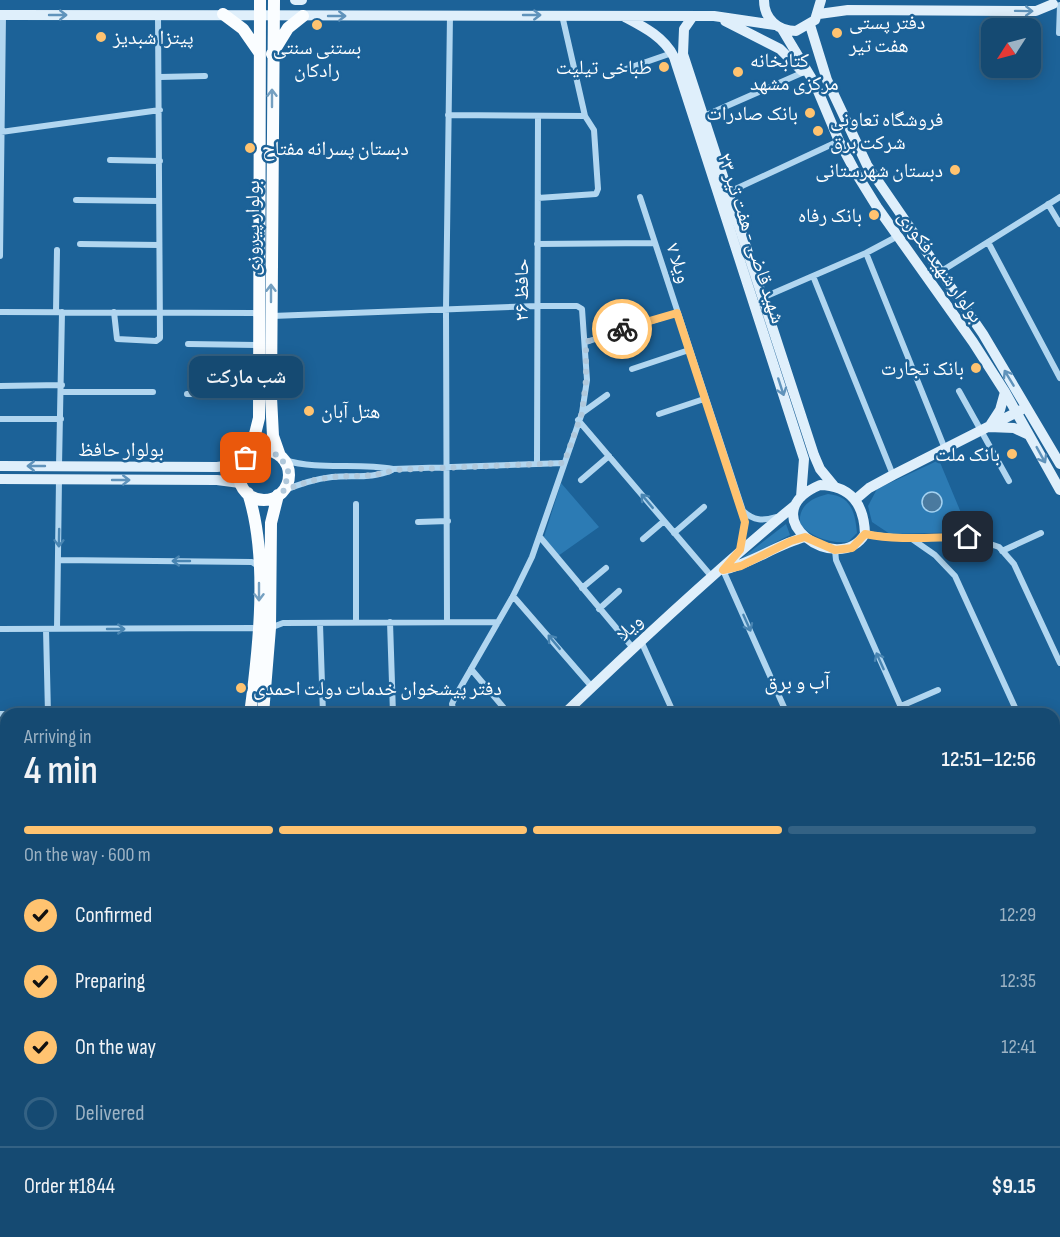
<!DOCTYPE html>
<meta charset="utf-8">
<style>
body{margin:0;font-family:"Sofia Sans Condensed","Noto Naskh Arabic",sans-serif;background:#22547a;color:#f1f3f6;height:100vh;display:flex;flex-direction:column;font-size:22px;white-space:nowrap}
*{box-sizing:border-box;margin:0}
p{font-size:20px;color:#9db3c4}
.icon{flex:none;width:33px;height:33px;fill:none;stroke:currentColor;stroke-width:2;stroke-linecap:round;stroke-linejoin:round}
.map{position:relative;flex:1;overflow:hidden}
.drawer{position:absolute;left:0px;top:708px;width:1060px;height:530px;display:flex;flex-direction:column;background:#154a72;border-radius:18px 18px 0 0;box-shadow:0 3px 15px #0003,0 0 0 2px #346284}
.drawer>*{flex:none}
.needle{width:39px;rotate:234deg}
.controls{position:absolute;left:981px;top:18px;display:grid;gap:12px}
.controls a{display:grid;place-items:center;width:60px;height:60px;border-radius:12px;background:#154a72;box-shadow:0 3px 15px #0003,0 0 0 2px #346284;font-size:30px}
.pin{position:absolute;display:grid;place-items:center;width:51px;height:51px;color:#fff;margin:-26px;border-radius:12px;box-shadow:0 3px 9px #0006}
.courier{position:absolute;display:grid;place-items:center;width:60px;height:60px;margin:-30px;border:4px solid #ffc370;border-radius:50%;background:#fff;color:#222;box-shadow:0 2px 8px #0007}
.bubble{position:absolute;height:42px;border-radius:12px;background:#154a72;box-shadow:0 3px 15px #0003,0 0 0 2px #346284;font-size:20px;font-weight:600;line-height:42px;text-align:center}
.head em{font-style:normal;font-weight:600}
.head div{display:flex;flex-direction:column-reverse}
.head{display:flex;align-items:center;justify-content:space-between;height:102px;padding:0 24px}
h1{font-size:39px;font-weight:600;line-height:45px}
.bar{display:grid;grid-template-columns:repeat(4,1fr);gap:9px 6px;align-content:center;height:72px;padding:0 24px}
.bar i{height:8px;border-radius:4px;background:#346284}
.bar .selected{background:#ffc370}
.bar p{grid-column:span 4}
.line{display:flex;align-items:center;gap:15px;padding:0 24px;border-top:2px solid #346284}
.line div{flex:1}
ol{padding:0 24px;list-style:none}
li{display:flex;align-items:center;gap:18px;height:66px}
li p{margin-inline-start:auto}
li .icon{padding:6px;border-radius:50%;background:#ffc370;color:#111;stroke-width:4}
li:last-child{color:#9db3c4}
li i{width:33px;height:33px;border:3px solid #346284;border-radius:50%}
.map>svg:first-child{display:block}
.green{fill:#2c7bb4}
.water{fill:#4a7a9f;stroke:#a4d2f1;stroke-width:1.5}
.lines{fill:none;stroke-linecap:round;stroke-linejoin:round}
.stream{stroke:#a4d2f1;stroke-width:2}
.street{stroke:#b1d6f0;stroke-width:6}
.secondary{stroke:#dfeffb;stroke-width:10}
.primary{stroke:#fafdff;stroke-width:12}
.oneway{stroke:#6093bb}
.oneway2{stroke:#75a0c1}
.oneway3{stroke:#4985b2}
.done{stroke:#b0c8db;stroke-width:6;stroke-dasharray:0 10.8}
.route{stroke:#ffc370;stroke-width:8}
.poi-dot{fill:#ffc370;stroke:#1c6298;stroke-width:2}
.labels{text-anchor:middle;stroke-width:5;stroke-linejoin:round;paint-order:stroke}
.poi-label{font-size:20px;fill:#fff;stroke:#1c6298;text-anchor:start}
.street-label{font-size:20px;fill:#fff;stroke:#1c6298}
.neighbourhood-label{font-size:21px;fill:#fff;stroke:#1c6298}
</style>
<div class="map">
<svg width="1060" height="1237" viewBox="0 0 1060 1237">
<rect width="100%" height="100%" fill="#1c6298"/>
<path class="green" d="M939 460 969 532 890 534 872 522 868 506 877 489Z
M561 483 599 527 558 556 544 537Z
M828 494C851 496 855 512 857 533L848 542C832 544 810 537 800 524 798 506 811 498 828 494Z
M786 524 790 535 737 562Z
M6 1152V1232H17L19 1237H0V1154Z"/>
<path class="water" d="M922 502a10 10 0 1 1 20 0a10 10 0 1 1-20 0Z"/>
<g class="lines">
<path class="stream" d="M0 1180 6 1185"/>
<path class="street" d="M1059 33 1060 5
M620 71 672 53
M160 77 205 76
M448 115 585 116
M704 116 804 72
M1 132 160 110
M110 160 160 161
M729 192 839 141
M640 197 743 511
M538 198 596 194 598 189 594 130 585 116 562 15
M76 200 159 201
M1048 204 1060 224
M988 242 1060 378
M80 244 159 245
M537 244 655 243
M866 253 945 449
M0 256 3 15
M940 272 1060 197
M813 276 893 475
M762 298 866 253 898 236
M0 312 253 313 259 315
M56 312 57 250
M114 312 117 339 156 341 160 338 158 15
M272 316 537 306H577L582 309 587 380 582 413 532 557 513 596 455 697 452 704 454 714
M586 342 677 313
M188 344 259 345
M632 369 689 350
M0 386 62 385
M959 391 1009 481
M62 392H153
M187 394 259 395
M582 413 607 395
M659 414 704 399
M0 419H61
M578 420 712 577
M284 460C321 471 356 462 393 469L564 463
M537 464 538 116
M59 466 62 312
M581 480 609 456
M283 491C299 484 315 479 332 477 354 475 372 479 392 470
M356 504V622
M418 522 448 521
M674 533 704 507
M865 534 912 539 967 536 999 547 1014 564 1060 663
M540 537 633 648
M643 539 664 521
M912 539 935 555 955 576 1018 714
M740 550 745 522 743 511C754 521 763 521 776 517
M835 550 836 560 904 714
M1002 551 1041 533
M58 560 252 562 258 566
M723 570 787 714
M582 588 606 568
M513 596 592 687
M599 609 619 591
M447 621 446 309 450 15
M390 622 393 714
M320 624 323 714
M270 628 283 623 498 622
M0 629 253 628 259 630
M46 629 48 714
M57 629 59 479
M641 641 674 714
M471 669 509 714
M901 706 938 690
M0 714H5V784
M1054 795 1060 808
M0 944H6
M1054 1041 1059 1057
M0 1152 6 1151
M63 1232 64 1237
M84 1232 90 1237
M328 1232 333 1237
M424 1232 429 1237
M497 1232 498 1237
M570 1232 571 1237
M632 1232 633 1237
M693 1232 694 1237
M755 1232 757 1237
M815 1232 817 1237
M881 1232 882 1237
M466 1237 480 1232"/>
<path class="secondary" d="M295 0H302
M764 0C764 19 778 31 796 31L815 20 821 0
M819 14 848 10 1036 11 1053 4
M0 15 714 16 775 25
M693 16 684 29 683 54 814 455 820 469 834 486
M625 17C644 27 664 37 674 57L804 459 801 497
M725 21 780 49 802 71
M810 25 827 80 867 165 983 334 1060 464
M782 29 815 84 839 141 856 173 877 207 973 342 1005 392 1060 490
M1005 392 1000 410 989 427 1014 428 1029 435
M0 466 217 467 241 464
M0 479 217 480 240 483
M820 485C851 486 864 504 865 534 838 578 749 515 820 485Z
M856 499 869 488 893 475 1021 410
M723 570C752 563 776 545 805 537
M564 714C639 642 714 572 794 506"/>
<path class="primary" d="M274 0 271 397 273 436 280 456
M223 14 243 29 259 52
M272 54 288 28 303 16
M239 475a25 25 0 1 1 50 0a25 25 0 1 1-50 0Z
M250 454 259 418 260 0
M248 493C269 557 259 648 250 714
M263 714 270 628 271 523 278 495
M1054 980 1060 979
M1054 990 1060 989
M249 1232 250 1237
M264 1232V1237
M118 1237 127 1232
M138 1237 147 1232"/>
</g>
<defs><path id="oneway-shaft" d="M-6 0H5M1.5-3L5.5 0L1.5 3" fill="none" stroke-width="1.6" stroke-linecap="round" stroke-linejoin="round" transform="scale(1.5)"/></defs>
<g class="oneway">
<use href="#oneway-shaft" transform="translate(1024 11) rotate(1)"/>
<use href="#oneway-shaft" transform="translate(58 15)"/>
<use href="#oneway-shaft" transform="translate(532 15)"/>
<use href="#oneway-shaft" transform="translate(337 16)"/>
<use href="#oneway-shaft" transform="translate(1009 378) rotate(-121)"/>
<use href="#oneway-shaft" transform="translate(781 387) rotate(72)"/>
<use href="#oneway-shaft" transform="translate(1041 455) rotate(61)"/>
<use href="#oneway-shaft" transform="translate(36 466) rotate(-180)"/>
<use href="#oneway-shaft" transform="translate(121 480)"/>
</g>
<g class="oneway2">
<use href="#oneway-shaft" transform="translate(272 98) rotate(-90)"/>
<use href="#oneway-shaft" transform="translate(271 293) rotate(-90)"/>
<use href="#oneway-shaft" transform="translate(259 592) rotate(90)"/>
</g>
<g class="oneway3">
<use href="#oneway-shaft" transform="translate(647 501) rotate(-130)"/>
<use href="#oneway-shaft" transform="translate(59 538) rotate(91)"/>
<use href="#oneway-shaft" transform="translate(181 561) rotate(-180)"/>
<use href="#oneway-shaft" transform="translate(747 623) rotate(66)"/>
<use href="#oneway-shaft" transform="translate(116 629)"/>
<use href="#oneway-shaft" transform="translate(554 642) rotate(-130)"/>
<use href="#oneway-shaft" transform="translate(880 661) rotate(-114)"/>
</g>
<g class="lines">
<path class="done" d="M246 458 262 450 280 456 289 473 283 491C299 484 315 479 333 477 354 475 373 478 393 470L564 463 582 413 586 380V342L622 329"/>
<path class="route" d="M622 329 677 313 745 522 740 550 723 570 741 566 791 541 805 537 835 550 852 548 865 534C899 541 933 537 968 537"/>
</g>
<g class="poi-dot">
<circle cx="317" cy="25" r="6"/>
<circle cx="837" cy="33" r="6"/>
<circle cx="101" cy="37" r="6"/>
<circle cx="664" cy="67" r="6"/>
<circle cx="738" cy="72" r="6"/>
<circle cx="810" cy="113" r="6"/>
<circle cx="818" cy="131" r="6"/>
<circle cx="250" cy="148" r="6"/>
<circle cx="955" cy="170" r="6"/>
<circle cx="874" cy="215" r="6"/>
<circle cx="976" cy="368" r="6"/>
<circle cx="309" cy="411" r="6"/>
<circle cx="1012" cy="454" r="6"/>
<circle cx="241" cy="688" r="6"/>
</g>
<g class="labels">
<g class="poi-label">
<text x="849" y="29">دفتر پستی<tspan x="849" dy="23">هفت تیر</tspan></text>
<text x="113" y="44">پیتزا شبدیز</text>
<text x="317" y="54" text-anchor="middle">بستنی سنتی<tspan x="317" dy="23">رادکان</tspan></text>
<text x="750" y="67">کتابخانه<tspan x="750" dy="23">مرکزی مشهد</tspan></text>
<text x="652" y="74" text-anchor="end">طباخی تیلیت</text>
<text x="798" y="120" text-anchor="end">بانک صادرات</text>
<text x="830" y="126">فروشگاه تعاونی<tspan x="830" dy="23">شرکت برق</tspan></text>
<text x="262" y="155">دبستان پسرانه مفتاح</text>
<text x="943" y="177" text-anchor="end">دبستان شهرستانی</text>
<text x="862" y="222" text-anchor="end">بانک رفاه</text>
<text x="964" y="375" text-anchor="end">بانک تجارت</text>
<text x="321" y="418">هتل آبان</text>
<text x="1000" y="461" text-anchor="end">بانک ملت</text>
<text x="253" y="695">دفتر پیشخوان خدمات دولت احمدی</text>
</g>
<g class="street-label">
<text transform="translate(252 228) rotate(-90)" y="7">بولوار پیروزی</text>
<text transform="translate(752 238) rotate(72)" y="7">شهید قاضی - هفت تیر ۲۳</text>
<text transform="translate(679 263) rotate(72)" y="7">ویلا ۷</text>
<text transform="translate(941 266) rotate(55)" y="7">بولوار شهید فکوری</text>
<text transform="translate(521 290) rotate(-90)" y="7">حافظ ۲۶</text>
<text x="121" y="456">بولوار حافظ</text>
<text transform="translate(629 627) rotate(-43)" y="7">ویلا</text>
</g>
<g class="neighbourhood-label">
<text x="797" y="689">آب و برق</text>
</g>
</g>
</svg>
<div class="controls">
<a><svg class="needle" viewBox="-14 -14 28 28"><path d="M0-13l5 13h-10z" fill="#e53935"/><path d="M0 13l5-13h-10z" fill="#9db3c4"/></svg></a>
</div>
<div class="pin" style="left:246px;top:458px;background:#ea580c"><svg class="icon" aria-label="bag" viewBox="0 0 24 24"><path d="M5 8h14l-1 12H6zM9 8a3 3 0 0 1 6 0"/></svg></div>
<div class="pin" style="left:968px;top:537px;background:#1f2937"><svg class="icon" aria-label="home" viewBox="0 0 24 24"><path d="M3 11l9-7 9 7M6 9v11h12V9"/></svg></div>
<div class="courier" style="left:622px;top:329px"><svg class="icon" aria-label="bike" viewBox="0 0 24 24"><circle cx="6" cy="16" r="4"/><circle cx="18" cy="16" r="4"/><path d="M6 16l4-8h5l3 8M10 8l3 8H6M13 5h3"/></svg></div>
<div class="bubble" style="left:189px;top:356px;width:114px">شب مارکت</div>
<section class="drawer">
<div class="head"><div><h1>4 min</h1><p>Arriving in</p></div><em>12:51–12:56</em></div>
<div class="bar"><i class="selected"></i><i class="selected"></i><i class="selected"></i><i></i><p>On the way · 600 m</p></div>
<ol>
<li><svg class="icon" aria-label="check" viewBox="0 0 24 24"><path d="M5 12l5 5 9-10"/></svg>Confirmed<p>12:29</p></li>
<li><svg class="icon" aria-label="check" viewBox="0 0 24 24"><path d="M5 12l5 5 9-10"/></svg>Preparing<p>12:35</p></li>
<li><svg class="icon" aria-label="check" viewBox="0 0 24 24"><path d="M5 12l5 5 9-10"/></svg>On the way<p>12:41</p></li>
<li><i></i>Delivered</li>
</ol>
<div class="line" style="height:78px"><div>Order #1844</div><b>$9.15</b></div>
</section>
</div>
